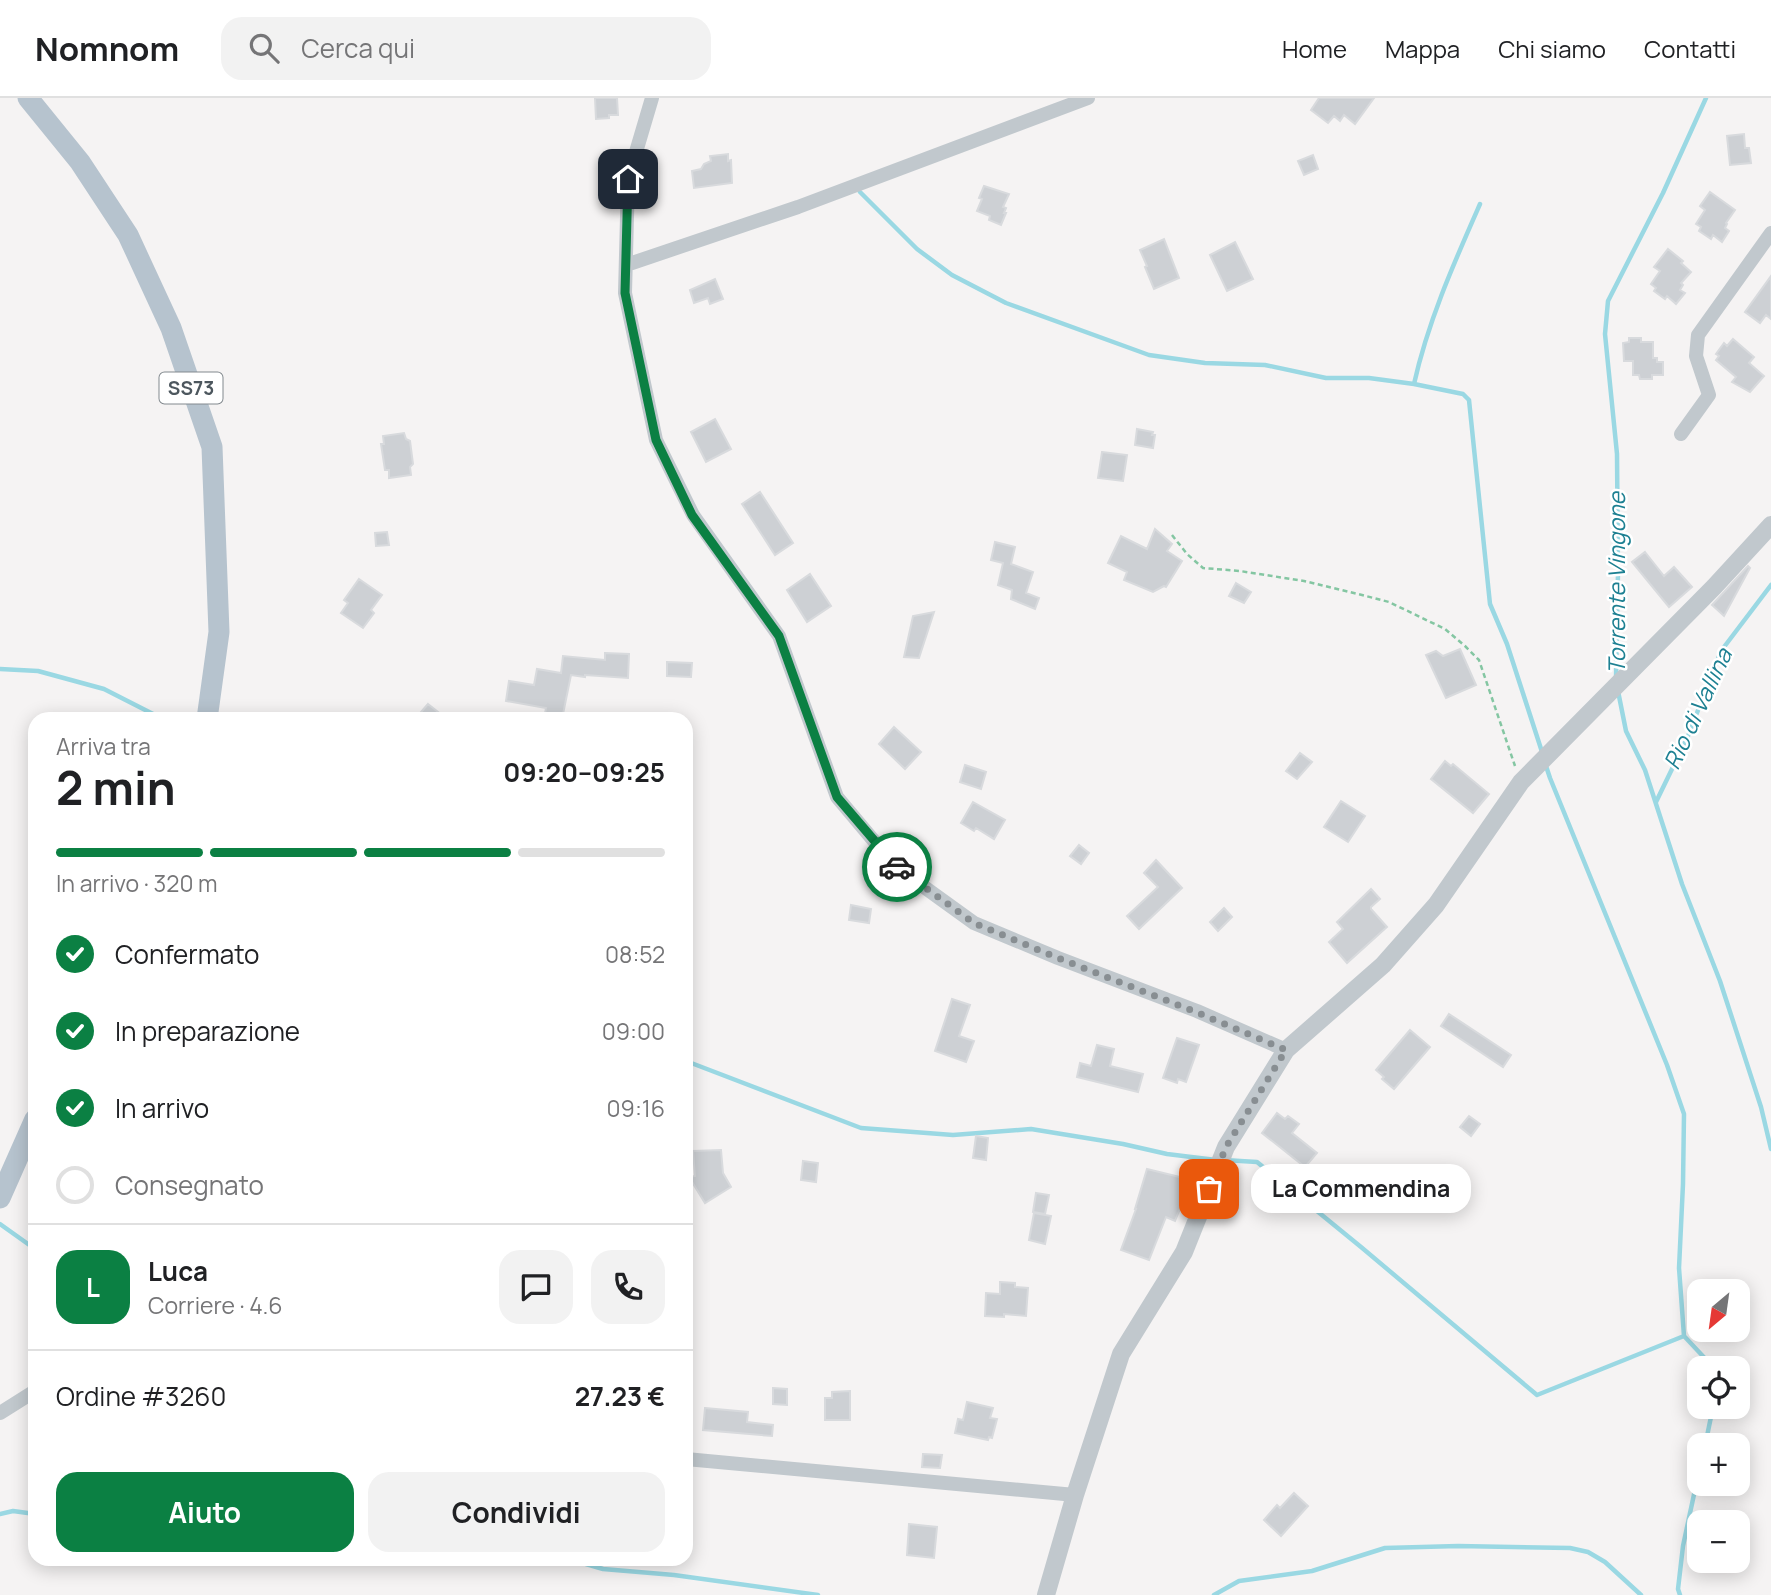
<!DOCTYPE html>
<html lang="it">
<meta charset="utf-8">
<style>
body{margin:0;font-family:Manrope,sans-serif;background:#f2f2f2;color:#202124;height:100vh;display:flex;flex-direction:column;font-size:26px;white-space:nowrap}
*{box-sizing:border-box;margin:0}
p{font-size:23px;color:#757577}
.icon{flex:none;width:38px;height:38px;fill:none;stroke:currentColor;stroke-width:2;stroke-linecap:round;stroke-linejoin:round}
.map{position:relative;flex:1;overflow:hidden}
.side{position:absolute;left:28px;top:614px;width:665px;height:854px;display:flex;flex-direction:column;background:#fff;border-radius:21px;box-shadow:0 4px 18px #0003}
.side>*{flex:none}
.needle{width:46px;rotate:209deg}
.fabs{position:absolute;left:1687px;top:1181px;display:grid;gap:14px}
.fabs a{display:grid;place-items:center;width:63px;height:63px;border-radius:14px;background:#fff;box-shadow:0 4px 18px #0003;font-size:35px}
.pin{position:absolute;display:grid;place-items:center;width:60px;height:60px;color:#fff;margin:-30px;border-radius:14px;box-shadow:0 4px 10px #0006}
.courier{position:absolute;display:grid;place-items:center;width:70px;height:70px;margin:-35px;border:5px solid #0b8043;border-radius:50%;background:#fff;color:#222;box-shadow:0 2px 9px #0007}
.bubble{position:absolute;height:49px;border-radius:21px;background:#fff;box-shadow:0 4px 18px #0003;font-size:23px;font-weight:700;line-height:49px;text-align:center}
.summary em{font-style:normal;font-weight:700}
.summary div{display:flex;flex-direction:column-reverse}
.summary{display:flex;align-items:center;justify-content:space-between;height:119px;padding:0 28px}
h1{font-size:46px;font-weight:700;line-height:52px}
.bar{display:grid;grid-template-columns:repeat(4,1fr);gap:10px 7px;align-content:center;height:84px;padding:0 28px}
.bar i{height:9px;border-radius:5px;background:#e0e0e0}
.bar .current{background:#0b8043}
.bar p{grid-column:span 4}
.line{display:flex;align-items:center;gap:18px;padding:0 28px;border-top:2px solid #e0e0e0}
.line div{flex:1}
.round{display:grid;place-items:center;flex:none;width:74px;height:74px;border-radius:21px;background:#f2f2f2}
ol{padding:0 28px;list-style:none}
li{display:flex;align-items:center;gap:21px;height:77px}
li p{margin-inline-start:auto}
li .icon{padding:7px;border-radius:50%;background:#0b8043;color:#fff;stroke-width:4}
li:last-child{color:#757577}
li i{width:38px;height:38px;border:4px solid #e0e0e0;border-radius:50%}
.action{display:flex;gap:14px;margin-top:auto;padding:14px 28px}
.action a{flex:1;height:80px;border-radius:21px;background:#0b8043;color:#fff;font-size:28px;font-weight:700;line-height:80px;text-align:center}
.action a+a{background:#f2f2f2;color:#202124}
header{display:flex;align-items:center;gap:42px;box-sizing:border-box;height:98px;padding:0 35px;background:#fff;border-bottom:2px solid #e0e0e0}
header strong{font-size:33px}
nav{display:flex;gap:38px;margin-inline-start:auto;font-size:24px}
.search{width:490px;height:63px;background:#f2f2f2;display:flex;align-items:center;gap:18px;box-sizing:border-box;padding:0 24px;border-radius:21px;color:#757577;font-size:26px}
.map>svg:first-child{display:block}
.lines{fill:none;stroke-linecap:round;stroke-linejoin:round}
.stream{stroke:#9ad8e3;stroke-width:4.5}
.building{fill:#cdd0d4;stroke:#d8dadd;stroke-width:2}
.path{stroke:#84c6a2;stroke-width:2.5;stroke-dasharray:5 3.5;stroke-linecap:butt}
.minor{stroke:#c1c8cd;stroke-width:14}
.tertiary{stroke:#c1c8cd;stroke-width:18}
.primary{stroke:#b6c3ce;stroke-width:21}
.done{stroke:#888e92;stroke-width:7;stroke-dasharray:0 12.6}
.route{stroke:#0b8043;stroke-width:9}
.labels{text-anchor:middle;stroke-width:5;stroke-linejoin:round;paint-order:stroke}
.shield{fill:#fff;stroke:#82898e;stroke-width:2}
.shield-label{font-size:19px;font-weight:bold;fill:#4d575e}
.water-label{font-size:23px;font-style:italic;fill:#1d8092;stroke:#fff}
</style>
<header>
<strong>Nomnom</strong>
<div class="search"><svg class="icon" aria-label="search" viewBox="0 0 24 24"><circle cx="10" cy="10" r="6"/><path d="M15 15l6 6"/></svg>Cerca qui</div>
<nav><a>Home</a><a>Mappa</a><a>Chi siamo</a><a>Contatti</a></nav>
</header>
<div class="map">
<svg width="1771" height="1497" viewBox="0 0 1771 1497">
<rect width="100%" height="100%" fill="#f5f3f3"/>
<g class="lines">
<path class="stream" d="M860 94 917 151 952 177 1006 205 1149 257 1205 265 1265 267 1326 280H1369L1414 286 1463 296 1469 302 1490 506 1507 546 1543 657
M1414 286C1428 223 1454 165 1480 106
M0 571 38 573 104 591 157 618 173 621
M1616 581 1618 474 1617 356 1605 236 1608 203 1663 95 1706 0
M1618 593 1626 633 1645 672 1682 786 1720 883 1761 1009 1771 1051
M1545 665 1550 680 1667 967 1684 1016 1683 1086 1679 1170 1684 1238 1714 1270
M1656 704 1688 638 1721 553 1771 487
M686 963 861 1030 953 1037 1031 1031 1123 1046 1167 1056 1216 1062
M1224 1062 1257 1064 1361 1149 1537 1297 1684 1238
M0 1126 35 1151
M1705 1348 1713 1309
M0 1416 13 1413 35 1416
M569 1461 603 1471 674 1477 818 1497
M1214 1497 1239 1483 1312 1473 1385 1450 1458 1448 1570 1450 1588 1454 1605 1464 1641 1497
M1680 1497 1678 1491 1683 1448 1699 1373"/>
</g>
<path class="building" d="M595 0H617L618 17H609V20L596 21Z
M1319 0H1374L1355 26 1344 17 1340 23 1334 18 1328 25 1311 12Z
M1744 36 1745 50H1749L1751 65 1730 67 1727 38Z
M728 56V63L731 62 732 85 694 90 692 73 701 71 704 66 711 63 710 58Z
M1313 57 1318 71 1304 77 1298 63Z
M984 88 1009 96 1003 109 1006 110 1004 115H1006L1001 127 989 122 990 118 977 113 982 101 979 100Z
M1710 94 1735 112 1726 125 1727 126 1725 130 1729 133 1722 144 1713 137 1711 141 1699 133 1701 129 1696 126 1705 112 1700 108Z
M1164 141 1179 180 1154 191 1145 169 1147 168 1140 152Z
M1235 144 1253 181 1227 193 1210 157Z
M1668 151 1683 163 1681 165 1691 174 1681 185 1683 187 1680 192 1685 195 1676 206 1667 198 1665 201 1654 193 1656 190 1651 186 1660 173 1654 169Z
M1771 178V221L1766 217 1760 225 1745 214Z
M715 181 723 201 710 206 708 200 694 205 690 192Z
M1629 240H1641V244H1653V260H1657V264H1663V277H1652V281H1640L1639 277H1633V263H1624L1623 245 1629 244Z
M1733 241 1754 259 1749 265 1764 278 1750 294 1732 284 1736 279 1716 262 1719 258 1716 256 1724 245 1727 248Z
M715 321 731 351 706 364 691 334Z
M1137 331 1153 334 1152 337H1155L1153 350 1135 347Z
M404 335 406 341 410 343 413 366 410 369 411 377 389 380V372H385L381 346H384L383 338Z
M1102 354 1127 357 1123 383 1098 380Z
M760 394 793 445 775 457 742 406Z
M1155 431 1172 446 1167 453 1182 463 1166 489 1164 488 1153 494 1124 482 1127 474 1108 465 1121 438 1147 451Z
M387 434 389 447 376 448 375 435Z
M995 444 1015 449 1011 466 1033 474 1026 495 1039 500 1035 511 1011 501 1012 492 998 487 1003 465 991 462Z
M1645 454 1664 478 1674 469 1692 489 1669 509 1632 464Z
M1748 468 1750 470 1724 518 1712 507Z
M810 476 831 508 807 524 787 492Z
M359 481 382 497 371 512 374 515 363 530 341 515 348 505 344 502Z
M1236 485 1251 494 1244 505 1229 498Z
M934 514 919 560 904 559 913 518Z
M1460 551 1476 587 1446 600 1426 557 1436 553 1443 558Z
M605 555 629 556 628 580 585 577V579L571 577 562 621H544L546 610 506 603 509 583 534 587 537 571 561 575 563 558 605 562Z
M667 564 692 565 691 579 667 578Z
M428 606 447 621H415Z
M894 629 921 654 905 671 879 646Z
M1300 655 1312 664 1297 681 1286 673Z
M1445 663 1451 668 1453 666 1489 696 1473 715 1431 681Z
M965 667 986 674 981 691 960 684Z
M1341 703 1365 718 1348 744 1324 729Z
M973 704 1005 722 994 741 976 730 974 733 961 725Z
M1079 747 1089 755 1081 766 1070 758Z
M1156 762 1182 790 1139 831 1127 818 1158 789 1144 775Z
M1371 791 1380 801 1371 809V811L1387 829 1347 865 1329 844 1343 831 1337 824Z
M851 807 871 811 869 825 849 822Z
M1224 810 1232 819 1218 833 1210 824Z
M952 901 970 907 959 938 974 943 966 964 935 953Z
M1449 916 1511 957 1503 969 1441 928Z
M1410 932 1430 949 1394 991 1382 981 1384 979 1376 972Z
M1177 940 1199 947 1186 984 1178 981 1177 985 1163 980Z
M1097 947 1114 951 1110 968 1143 976 1138 994 1077 979 1080 965 1091 968Z
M1277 1015 1285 1021 1288 1018 1299 1026 1292 1035 1317 1055 1305 1069 1262 1035Z
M1469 1018 1480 1026 1471 1038 1460 1029Z
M976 1038 988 1040 986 1062 973 1060Z
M721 1052 723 1075 731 1089 705 1105 689 1079 695 1078 693 1053Z
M803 1063 818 1065 816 1084 801 1082Z
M1147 1071 1192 1082 1175 1123 1166 1119 1149 1162 1121 1152 1136 1111H1135Z
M1036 1095 1049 1097 1045 1116 1033 1114Z
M1034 1115 1051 1118 1045 1146 1029 1142Z
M1000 1184 1015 1185V1189L1028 1190 1026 1218 1004 1216V1219L985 1218 986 1195 1000 1196Z
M773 1290 787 1291V1307L773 1306Z
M850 1293V1322H825V1300H832V1294Z
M967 1304 993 1310 990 1320 997 1321 992 1340 989 1339 988 1342 955 1335 958 1321 963 1322Z
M705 1310 748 1314 747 1324 773 1327 772 1338 703 1332Z
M923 1356 942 1357 940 1370 922 1369Z
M1294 1395 1308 1408 1281 1438 1264 1422 1277 1407 1280 1410Z
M909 1426 937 1429 934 1460 907 1457Z"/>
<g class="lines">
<path class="path" d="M1172 437 1187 456 1203 470 1240 473 1304 483 1362 497 1389 504 1445 531 1465 548 1479 562 1515 668"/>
<path class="minor" d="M652 0 628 81 625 195 656 342 693 417 779 538 837 699 895 768 974 825 1058 860 1197 913 1286 952
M626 167 798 109 1088 0
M1681 336 1709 297 1696 258 1698 237 1771 135
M0 1315 35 1293
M686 1361 1075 1397"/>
<path class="tertiary" d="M1046 1497 1075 1397 1121 1256 1184 1154 1226 1049 1286 952 1383 867 1436 807 1521 684 1714 489 1771 427"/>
<path class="primary" d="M28 0 80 64 128 137 171 230 212 349 219 534 207 621
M0 1100 35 1021"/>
</g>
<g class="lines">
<path class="done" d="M897 769 974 825 1058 860 1196 914 1286 952 1226 1049 1209 1091"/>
<path class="route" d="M628 81 625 195 656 342 692 417 779 538 837 699 897 769"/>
</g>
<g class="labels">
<rect class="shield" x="159.5" y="274.5" width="63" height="31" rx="5"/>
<g class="shield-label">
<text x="191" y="297">SS73</text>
</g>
<g class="water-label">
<text transform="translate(1617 485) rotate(-90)" y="8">Torrente Vingone</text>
<text transform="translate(1698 611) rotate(-65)" y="8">Rio di Vallina</text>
</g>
</g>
</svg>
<div class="fabs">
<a><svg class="needle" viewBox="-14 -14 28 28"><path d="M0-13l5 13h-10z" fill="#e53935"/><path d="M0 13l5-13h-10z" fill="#757577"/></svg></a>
<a><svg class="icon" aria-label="locate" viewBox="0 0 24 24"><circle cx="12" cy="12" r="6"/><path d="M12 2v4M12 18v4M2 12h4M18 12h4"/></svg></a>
<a>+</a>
<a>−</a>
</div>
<div class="pin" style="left:1209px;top:1091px;background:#ea580c"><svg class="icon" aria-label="bag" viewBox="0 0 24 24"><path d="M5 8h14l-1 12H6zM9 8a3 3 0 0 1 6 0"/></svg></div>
<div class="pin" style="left:628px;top:81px;background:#1f2937"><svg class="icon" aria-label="home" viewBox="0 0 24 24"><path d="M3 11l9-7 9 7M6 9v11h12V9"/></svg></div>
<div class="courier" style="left:897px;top:769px"><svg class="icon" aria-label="car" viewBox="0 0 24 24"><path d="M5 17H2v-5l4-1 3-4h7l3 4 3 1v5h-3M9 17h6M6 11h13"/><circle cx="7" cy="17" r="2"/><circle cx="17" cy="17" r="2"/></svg></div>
<div class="bubble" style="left:1251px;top:1066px;width:220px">La Commendina</div>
<section class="side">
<div class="summary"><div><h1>2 min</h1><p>Arriva tra</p></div><em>09:20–09:25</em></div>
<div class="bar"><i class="current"></i><i class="current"></i><i class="current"></i><i></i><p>In arrivo · 320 m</p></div>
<ol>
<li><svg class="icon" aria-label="check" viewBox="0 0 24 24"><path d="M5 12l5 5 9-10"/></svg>Confermato<p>08:52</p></li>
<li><svg class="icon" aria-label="check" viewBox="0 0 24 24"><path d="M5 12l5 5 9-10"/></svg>In preparazione<p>09:00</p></li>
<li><svg class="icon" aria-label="check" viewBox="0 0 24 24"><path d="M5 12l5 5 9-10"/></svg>In arrivo<p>09:16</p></li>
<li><i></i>Consegnato</li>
</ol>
<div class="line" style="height:126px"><b class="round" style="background:#0b8043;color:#fff">L</b><div><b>Luca</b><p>Corriere · 4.6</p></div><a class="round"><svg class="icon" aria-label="chat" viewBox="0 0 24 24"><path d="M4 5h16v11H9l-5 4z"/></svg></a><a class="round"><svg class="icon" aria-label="phone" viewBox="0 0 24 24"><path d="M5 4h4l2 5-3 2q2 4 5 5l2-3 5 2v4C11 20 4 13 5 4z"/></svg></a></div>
<div class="line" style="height:91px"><div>Ordine #3260</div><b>27.23 €</b></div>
<div class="action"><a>Aiuto</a><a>Condividi</a></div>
</section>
</div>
